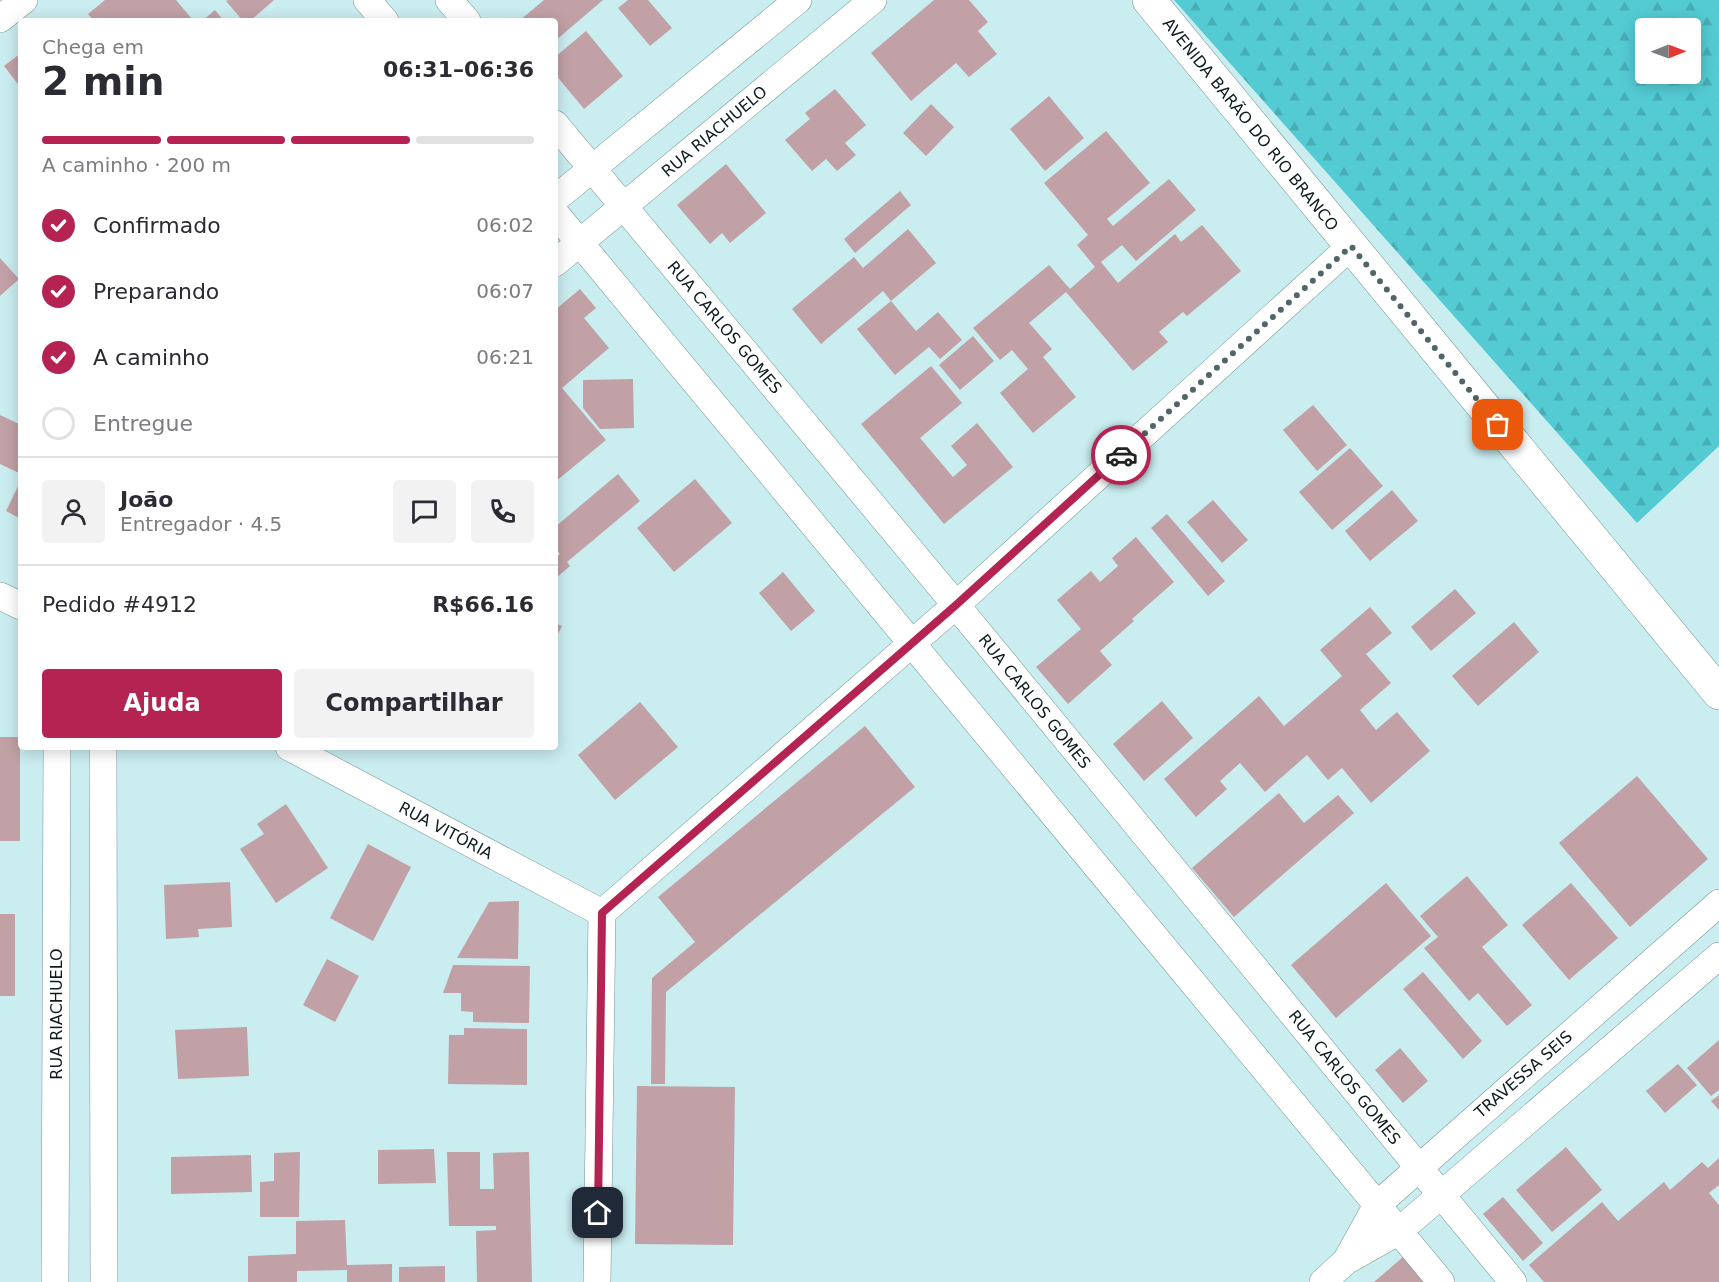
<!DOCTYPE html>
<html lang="pt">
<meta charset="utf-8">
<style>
body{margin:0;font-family:"DejaVu Sans",sans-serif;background:#f2f2f3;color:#2b2b33;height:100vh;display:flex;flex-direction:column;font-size:22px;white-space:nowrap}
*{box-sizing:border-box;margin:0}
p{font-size:20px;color:#7c7c81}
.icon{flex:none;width:33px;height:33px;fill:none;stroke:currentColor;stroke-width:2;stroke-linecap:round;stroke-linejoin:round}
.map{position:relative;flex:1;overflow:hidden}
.side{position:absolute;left:18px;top:18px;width:540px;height:732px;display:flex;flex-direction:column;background:#fff;border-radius:6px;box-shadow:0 3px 15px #0003}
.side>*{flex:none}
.needle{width:39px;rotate:89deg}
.buttons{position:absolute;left:1635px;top:18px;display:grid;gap:12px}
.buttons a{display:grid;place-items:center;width:66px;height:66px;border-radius:6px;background:#fff;box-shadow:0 3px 15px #0003;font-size:30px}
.pin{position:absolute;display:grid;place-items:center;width:51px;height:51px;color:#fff;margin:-26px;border-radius:12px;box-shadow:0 3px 9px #0006}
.courier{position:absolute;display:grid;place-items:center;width:60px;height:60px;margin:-30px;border:4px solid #b42351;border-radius:50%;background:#fff;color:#222;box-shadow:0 2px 8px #0007}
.summary em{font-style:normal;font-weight:700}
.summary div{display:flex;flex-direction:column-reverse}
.summary{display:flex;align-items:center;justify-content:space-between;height:102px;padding:0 24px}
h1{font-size:39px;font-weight:700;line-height:45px}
.bar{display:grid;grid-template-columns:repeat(4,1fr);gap:9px 6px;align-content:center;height:72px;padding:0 24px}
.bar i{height:8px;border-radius:4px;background:#e1e1e2}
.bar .on{background:#b42351}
.bar p{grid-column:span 4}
.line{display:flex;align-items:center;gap:15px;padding:0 24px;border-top:2px solid #e1e1e2}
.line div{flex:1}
.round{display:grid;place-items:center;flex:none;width:63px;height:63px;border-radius:6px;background:#f2f2f3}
ol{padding:0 24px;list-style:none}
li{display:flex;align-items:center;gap:18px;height:66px}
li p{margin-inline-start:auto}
li .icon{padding:6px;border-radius:50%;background:#b42351;color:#fff;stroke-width:4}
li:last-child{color:#7c7c81}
li i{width:33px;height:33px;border:3px solid #e1e1e2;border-radius:50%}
.button{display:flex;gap:12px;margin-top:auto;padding:12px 24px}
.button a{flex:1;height:69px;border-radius:6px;background:#b42351;color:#fff;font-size:24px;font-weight:700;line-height:69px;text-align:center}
.button a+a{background:#f2f2f3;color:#2b2b33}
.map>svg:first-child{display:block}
.forest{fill:url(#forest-firs);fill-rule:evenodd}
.building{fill:#c1a1a6}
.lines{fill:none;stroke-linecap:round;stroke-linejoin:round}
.minor-casing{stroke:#729396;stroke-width:28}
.tertiary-casing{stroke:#729396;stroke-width:34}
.minor{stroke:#fff;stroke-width:27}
.tertiary{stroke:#fff;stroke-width:33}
.done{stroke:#506567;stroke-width:6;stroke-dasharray:0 10.8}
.route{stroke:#b42351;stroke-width:8}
.labels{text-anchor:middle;stroke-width:4.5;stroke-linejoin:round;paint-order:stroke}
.street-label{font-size:16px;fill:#0e1c1d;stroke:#fff}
</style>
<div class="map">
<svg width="1719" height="1282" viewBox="0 0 1719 1282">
<defs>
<pattern id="forest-firs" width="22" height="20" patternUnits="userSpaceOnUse" patternTransform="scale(1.5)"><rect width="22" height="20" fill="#54cbd3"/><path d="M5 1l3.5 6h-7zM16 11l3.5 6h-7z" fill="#48aeb5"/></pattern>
</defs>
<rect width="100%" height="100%" fill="#caedf0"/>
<path class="forest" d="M1174 0H1719V446L1637 523ZM1646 28H1690V74H1646Z"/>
<path class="building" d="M105 0H176L192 19 189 21H94L88 14Z
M228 0H274L250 21H243L226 1Z
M544 0H603L555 41V21H519Z
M628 0H648L672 28 650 46 618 8Z
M934 0H969L988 22 978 31 997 54 969 77 956 63 911 101 871 53Z
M215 10 224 21H202Z
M586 31 623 76 584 109 555 74V57Z
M21 53V88L4 66Z
M835 89 866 125 845 143 856 155 837 171 826 159 812 171 785 140 810 119 805 113Z
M1049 96 1084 138 1045 171 1010 129Z
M931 104 954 127 926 156 903 133Z
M1106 131 1150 183 1107 219 1113 226 1169 179 1196 210 1136 261 1122 245 1101 262 1118 283 1175 234 1181 242 1202 225 1241 271 1187 316 1183 312 1159 332 1168 342 1133 371 1066 292 1029 323 1052 349 1043 357 1076 397 1033 433 1000 393 1028 369 1012 350 1000 360 973 328 1049 265 1070 289 1095 267 1077 245 1088 235 1044 183Z
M726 164 766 213 730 243 722 233 710 244 677 205Z
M900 191 911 205 855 253 844 239Z
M908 229 936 263 891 301 883 291 821 344 792 309 854 257 863 268Z
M0 258 19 279 0 296Z
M580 289 596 308 584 318 609 348 562 388 606 440 555 482V310Z
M891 301 916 331 938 312 962 340 940 359 929 347 895 375 857 329Z
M973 336 994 361 960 390 939 365Z
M931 366 962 403 920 438 953 477 967 465 951 446 977 423 1013 467 944 524 861 424Z
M633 379 634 428 600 429 583 408V380Z
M1313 405 1347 445 1317 471 1283 430Z
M0 415 21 425V474L0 464Z
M1350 448 1383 486 1332 530 1299 492Z
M618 474 640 501 567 562 570 566 555 579V558L560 554 555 548V527Z
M695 479 732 523 674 572 637 528Z
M21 480V519L6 511Z
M1392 490 1418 521 1370 561 1345 531Z
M1213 500 1248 540 1222 563 1187 522Z
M1167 514 1225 581 1208 596 1151 528Z
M1136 537 1174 582 1132 619 1134 621 1100 651 1112 665 1068 704 1036 667 1081 629 1057 600 1091 571 1100 582 1118 566 1112 558Z
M783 572 815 611 791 631 759 593Z
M1455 589 1476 613 1431 651 1411 627Z
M1370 607 1392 633 1366 654 1391 683 1360 710 1376 730 1397 712 1430 751 1371 803 1342 768 1328 780 1307 755 1265 792 1240 763 1220 781 1227 789 1196 817 1164 779 1259 696 1284 726 1342 676 1320 650Z
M1514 622 1539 652 1478 706 1452 676Z
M555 623 562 626 555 640Z
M1162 701 1193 738 1144 781 1113 744Z
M640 702 678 747 615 800 578 755Z
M865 726 915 787 666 992 665 1084H651L652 978 695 942 658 897Z
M0 737H20V841H0Z
M1637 776 1708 859 1630 927 1559 843Z
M1279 793 1304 823 1338 795 1354 813 1234 917 1192 868Z
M286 804 328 868 276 903 240 849 264 834 257 824Z
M368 844 411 867 373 941 330 918Z
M1467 876 1508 925 1482 947 1532 1005 1507 1026 1478 993 1469 1001 1424 948 1438 937 1420 916Z
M230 882 232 927 198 929 199 937 166 939 164 885Z
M1386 883 1431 936 1336 1018 1291 965Z
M1571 883 1618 938 1569 980 1522 925Z
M519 901 518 959 457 958 489 902Z
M0 914H15V996H0Z
M327 959 359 976 335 1022 303 1005Z
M453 965 530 966 529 1023 473 1022V1012L461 1011V993H443Z
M1423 972 1482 1041 1463 1059 1403 989Z
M247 1027 249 1076 178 1079 175 1030Z
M464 1028 527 1029V1085L448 1084 449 1035H464Z
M1719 1040V1090L1711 1096 1687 1068Z
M1400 1048 1428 1081 1403 1103 1375 1070Z
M1678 1064 1697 1085 1665 1113 1646 1091Z
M637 1086 735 1087 733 1245 635 1244Z
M1719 1095V1110L1711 1101Z
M1566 1147 1602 1190 1552 1232 1516 1190Z
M434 1149 436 1183 378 1184V1150Z
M300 1152 299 1217H260V1182L274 1181V1153Z
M447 1152H480V1189H494L493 1153 529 1152 532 1282H477L476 1231 496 1230V1226H449Z
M251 1155 252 1192 171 1194V1157Z
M1719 1158V1185L1709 1193 1719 1205V1282H1544L1529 1265 1602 1202 1618 1221 1664 1182 1670 1190 1702 1162 1708 1168Z
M1503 1197 1543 1243 1523 1261 1483 1214Z
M345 1220 347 1265 392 1264V1282H347V1270L297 1271V1282H248V1256L296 1254V1221Z
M1403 1257 1425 1282H1374Z
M445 1266V1282H399V1267Z"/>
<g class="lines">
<defs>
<path id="minor" d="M367 0 385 21
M449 0 467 21
M0 19 24 0
M555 124 956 605 1513 1282
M555 199 798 0
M555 213 1441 1282
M555 263 873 0
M0 596 21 606
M103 747 104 1282
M289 747 602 913
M1346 1261 1377 1205 1719 903
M55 1282 57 747
M597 1282 602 913 956 605 1351 246
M1323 1282 1346 1261 1399 1231 1719 956"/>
<path id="tertiary" d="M1149 0 1719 693"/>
</defs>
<use href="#minor" class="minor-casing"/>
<use href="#tertiary" class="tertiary-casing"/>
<use href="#minor" class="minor"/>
<use href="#tertiary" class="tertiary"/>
</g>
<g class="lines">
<path class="done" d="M1121 455 1351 246 1498 425"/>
<path class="route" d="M598 1213 602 913 956 605 1121 455"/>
</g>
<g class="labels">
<g class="street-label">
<text transform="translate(1251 124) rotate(51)" y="6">AVENIDA BARÃO DO RIO BRANCO</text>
<text transform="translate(714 131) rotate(-40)" y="6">RUA RIACHUELO</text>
<text transform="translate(725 327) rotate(50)" y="6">RUA CARLOS GOMES</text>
<text transform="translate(1035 701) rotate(51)" y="6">RUA CARLOS GOMES</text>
<text transform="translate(446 830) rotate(28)" y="6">RUA VITÓRIA</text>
<text transform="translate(56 1014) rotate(-90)" y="6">RUA RIACHUELO</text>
<text transform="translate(1523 1074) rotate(-41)" y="6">TRAVESSA SEIS</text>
<text transform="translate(1345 1077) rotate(51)" y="6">RUA CARLOS GOMES</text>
</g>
</g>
</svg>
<div class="buttons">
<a><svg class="needle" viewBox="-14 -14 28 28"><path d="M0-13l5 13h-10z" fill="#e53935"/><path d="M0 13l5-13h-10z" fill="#7c7c81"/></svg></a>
</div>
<div class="pin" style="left:1498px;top:425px;background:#ea580c"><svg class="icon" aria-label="bag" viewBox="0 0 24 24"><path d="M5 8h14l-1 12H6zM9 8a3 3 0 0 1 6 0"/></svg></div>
<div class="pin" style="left:598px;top:1213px;background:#1f2937"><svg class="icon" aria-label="home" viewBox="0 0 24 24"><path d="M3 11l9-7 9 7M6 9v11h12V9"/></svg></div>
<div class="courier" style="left:1121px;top:455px"><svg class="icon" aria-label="car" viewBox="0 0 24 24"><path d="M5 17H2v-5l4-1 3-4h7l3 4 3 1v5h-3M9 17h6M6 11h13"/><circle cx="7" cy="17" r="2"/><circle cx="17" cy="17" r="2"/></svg></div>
<section class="side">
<div class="summary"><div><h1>2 min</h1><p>Chega em</p></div><em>06:31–06:36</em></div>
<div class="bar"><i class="on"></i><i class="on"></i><i class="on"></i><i></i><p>A caminho · 200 m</p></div>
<ol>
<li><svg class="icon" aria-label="check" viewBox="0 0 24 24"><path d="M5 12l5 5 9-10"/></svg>Confirmado<p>06:02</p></li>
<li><svg class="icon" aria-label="check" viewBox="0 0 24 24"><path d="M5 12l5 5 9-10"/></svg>Preparando<p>06:07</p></li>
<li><svg class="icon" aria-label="check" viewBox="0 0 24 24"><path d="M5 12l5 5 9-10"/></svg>A caminho<p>06:21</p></li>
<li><i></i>Entregue</li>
</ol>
<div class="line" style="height:108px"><a class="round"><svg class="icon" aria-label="person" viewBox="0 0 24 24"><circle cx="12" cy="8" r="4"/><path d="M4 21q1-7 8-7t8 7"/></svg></a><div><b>João</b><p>Entregador · 4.5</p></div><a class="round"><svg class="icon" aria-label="chat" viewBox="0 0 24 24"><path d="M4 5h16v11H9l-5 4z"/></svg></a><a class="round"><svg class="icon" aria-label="phone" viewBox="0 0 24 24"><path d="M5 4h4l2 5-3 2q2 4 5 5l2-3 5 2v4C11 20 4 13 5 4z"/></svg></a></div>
<div class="line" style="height:78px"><div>Pedido #4912</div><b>R$66.16</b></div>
<div class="button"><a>Ajuda</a><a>Compartilhar</a></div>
</section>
</div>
